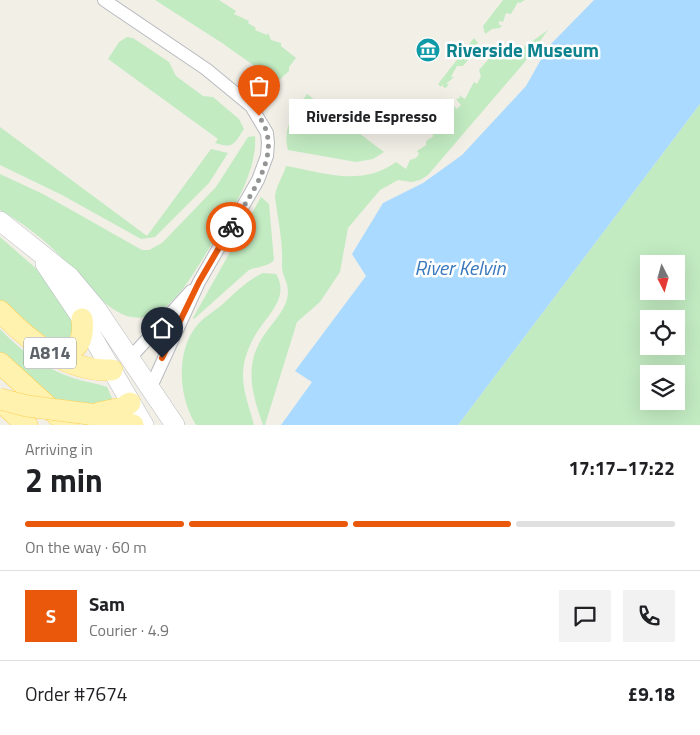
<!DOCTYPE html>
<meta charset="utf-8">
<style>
body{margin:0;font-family:"Titillium Web",sans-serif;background:#f2f2f2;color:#202124;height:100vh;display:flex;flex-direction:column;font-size:19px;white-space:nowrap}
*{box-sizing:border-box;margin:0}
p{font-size:16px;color:#757577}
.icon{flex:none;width:28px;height:28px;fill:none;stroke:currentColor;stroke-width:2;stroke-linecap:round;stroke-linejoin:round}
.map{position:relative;height:425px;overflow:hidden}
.side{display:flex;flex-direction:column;background:#fff;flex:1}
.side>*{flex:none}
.needle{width:32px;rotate:174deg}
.controls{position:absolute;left:640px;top:255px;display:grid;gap:10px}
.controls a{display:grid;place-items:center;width:45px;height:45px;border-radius:0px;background:#fff;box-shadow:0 5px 20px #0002;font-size:25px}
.pin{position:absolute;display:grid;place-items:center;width:42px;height:42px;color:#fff;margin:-51px -21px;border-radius:50% 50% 50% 0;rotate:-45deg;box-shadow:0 0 5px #0007}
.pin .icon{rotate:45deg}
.courier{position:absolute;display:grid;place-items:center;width:50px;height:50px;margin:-25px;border:4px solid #ea580c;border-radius:50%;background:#fff;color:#222;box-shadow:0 1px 6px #0007}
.bubble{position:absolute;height:35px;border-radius:0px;background:#fff;box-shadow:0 5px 20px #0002;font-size:16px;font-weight:700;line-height:35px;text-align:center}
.summary em{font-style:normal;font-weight:700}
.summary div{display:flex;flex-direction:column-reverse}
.summary{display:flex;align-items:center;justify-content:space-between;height:85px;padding:0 25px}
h1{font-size:32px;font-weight:700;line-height:38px}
.bar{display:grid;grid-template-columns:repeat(4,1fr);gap:8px 5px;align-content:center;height:60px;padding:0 25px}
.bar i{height:6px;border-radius:4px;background:#e0e0e0}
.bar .selected{background:#ea580c}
.bar p{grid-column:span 4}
.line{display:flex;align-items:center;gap:12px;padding:0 25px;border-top:1px solid #e0e0e0}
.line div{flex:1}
.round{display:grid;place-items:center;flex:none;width:52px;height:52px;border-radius:0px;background:#f2f2f2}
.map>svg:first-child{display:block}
.green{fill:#c2ebc2;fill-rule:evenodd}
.water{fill:#aadaff}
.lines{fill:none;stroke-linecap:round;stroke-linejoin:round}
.street-casing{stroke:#b7babf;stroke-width:14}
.secondary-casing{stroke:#b8bcc1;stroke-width:20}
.primary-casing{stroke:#fecf53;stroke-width:22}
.street{stroke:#fff;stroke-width:12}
.secondary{stroke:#fff;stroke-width:19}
.primary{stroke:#fff2af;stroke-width:21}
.primary-bridge-casing{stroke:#fecf53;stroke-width:22;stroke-linecap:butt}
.primary-bridge{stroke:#fff2af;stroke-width:21}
.done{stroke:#929495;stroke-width:5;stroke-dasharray:0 9}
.route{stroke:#ea580c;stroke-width:6}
.labels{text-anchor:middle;stroke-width:5;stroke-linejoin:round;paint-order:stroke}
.shield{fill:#fff;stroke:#8e9296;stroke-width:1}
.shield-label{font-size:18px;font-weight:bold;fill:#5e6369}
.culture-label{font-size:19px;font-weight:bold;fill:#0d838f;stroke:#fff;text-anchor:start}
.water-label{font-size:20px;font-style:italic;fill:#3a79bc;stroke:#fff}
</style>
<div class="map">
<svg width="700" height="425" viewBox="0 0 700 425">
<rect width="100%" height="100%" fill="#f2efe7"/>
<path class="green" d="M155 0H219L236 11 234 14 249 21 248 23 256 28 255 30 267 35 268 33 271 40 281 43V46L296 58 289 67V71L277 82 222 43Z
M503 0H525L520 3 518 2 511 14 506 13 503 22 499 21V25H502L500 28 492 29 485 34 483 26Z
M548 30 524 63 428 175 420 180 412 182 398 180 380 190 348 228 340 272 320 302 297 322 265 425H263C251 391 243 362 267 331 274 321 284 311 287 299 291 284 281 275 282 265 283 243 278 219 275 197 276 185 283 177 286 166 326 173 361 187 396 162L406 169 410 160 416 158 419 154 417 151 426 145V141L434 136 432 134 454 106 457 109 461 105 456 99 460 98 459 95 465 99 474 82 477 84 481 76 479 70 494 53 500 60 501 56H511Z
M127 37 133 38 169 62 176 76 203 96 213 97 239 119 244 129C234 144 234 149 215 143L218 139 108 59 119 42Z
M474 38 478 43 474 48 476 49 471 56 465 57 468 60 463 66H457L451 77H454L446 84H449L446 88 443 87V84L441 87 438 84Z
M307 94 384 152 373 159 356 162 288 150C282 127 294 112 307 94Z
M700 104V425H458ZM649 264H676V291H649ZM649 319H676V346H649ZM649 374H676V401H649Z
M0 127 147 236 211 149 228 153 209 183 155 237 141 239 62 195 0 165Z
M255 136C258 172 229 217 210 247 198 266 186 288 170 303 123 348 85 278 55 251 39 235 19 221 0 210V174L43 194 142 250H149L162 243 216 187 248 137Z
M261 197 269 204 274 260C270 266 256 267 249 270L194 319 193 318Z
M0 237 39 271 71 315 75 336 58 348 15 316 0 300Z
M263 273 276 274C290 296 268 315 257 332 251 342 246 353 244 364 240 386 249 405 254 425H196C178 397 175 349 199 323 207 315 218 309 226 301 238 290 248 280 263 273Z
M0 329C21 351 44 368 73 378 84 382 96 383 107 387L112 398 109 405H56L0 352Z"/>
<path class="water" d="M594 0H700V104L458 425H281L312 382 295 371 366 276 352 254 383 203 423 183 462 155 526 86 548 47Z"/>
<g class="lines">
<defs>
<path id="street" d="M104 0 206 69 251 106 267 133 268 143 267 156 258 180 199 282 150 389
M131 357 191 291"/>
<path id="secondary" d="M0 221 70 277 96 308 175 425
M45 264 82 319 144 425"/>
<path id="primary" d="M0 311C30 342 67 372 112 370
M50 353C76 352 85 345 82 319
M0 363 68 425
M0 401 27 425
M98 413 122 408 130 403
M89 414 133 425"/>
</defs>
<use href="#street" class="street-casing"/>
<use href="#secondary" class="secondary-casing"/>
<use href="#primary" class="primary-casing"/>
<use href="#street" class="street"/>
<use href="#secondary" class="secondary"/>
<use href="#primary" class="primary"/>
<defs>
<path id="primary-bridge" d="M0 399 27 406 89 414"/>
</defs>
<use href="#primary-bridge" class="primary-bridge-casing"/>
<use href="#primary-bridge" class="primary-bridge"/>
</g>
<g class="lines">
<path class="done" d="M231 227C246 201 275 165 267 134 266 128 262 121 259 116"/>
<path class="route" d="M162 358 199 282 231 227"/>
</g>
<defs>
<symbol id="museum-disc" viewBox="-11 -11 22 22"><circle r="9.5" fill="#0f9aa8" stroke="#fff"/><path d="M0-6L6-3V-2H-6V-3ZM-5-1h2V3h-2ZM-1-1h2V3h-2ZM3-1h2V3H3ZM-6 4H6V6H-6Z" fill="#fff"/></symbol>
</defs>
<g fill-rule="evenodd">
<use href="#museum-disc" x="414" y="36" width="28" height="28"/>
</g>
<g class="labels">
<rect class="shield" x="24" y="337.5" width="52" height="31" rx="4"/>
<g class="shield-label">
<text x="50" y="359">A814</text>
</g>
<g class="culture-label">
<text x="446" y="57">Riverside Museum</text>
</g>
<g class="water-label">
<text x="460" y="275">River Kelvin</text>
</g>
</g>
</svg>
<div class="controls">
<a><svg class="needle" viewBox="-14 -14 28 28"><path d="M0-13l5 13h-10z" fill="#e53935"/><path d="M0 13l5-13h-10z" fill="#757577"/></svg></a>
<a><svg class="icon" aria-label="locate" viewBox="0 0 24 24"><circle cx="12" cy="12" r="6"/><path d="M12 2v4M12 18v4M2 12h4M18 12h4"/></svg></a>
<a><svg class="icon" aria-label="layers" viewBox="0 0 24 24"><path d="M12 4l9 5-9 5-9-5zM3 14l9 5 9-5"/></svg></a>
</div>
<div class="pin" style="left:259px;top:116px;background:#ea580c"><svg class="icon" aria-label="bag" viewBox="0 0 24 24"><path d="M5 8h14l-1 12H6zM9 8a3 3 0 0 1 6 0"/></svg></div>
<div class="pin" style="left:162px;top:358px;background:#1f2937"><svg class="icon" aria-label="home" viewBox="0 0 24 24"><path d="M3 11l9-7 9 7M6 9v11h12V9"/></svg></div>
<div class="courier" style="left:231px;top:227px"><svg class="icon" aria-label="bike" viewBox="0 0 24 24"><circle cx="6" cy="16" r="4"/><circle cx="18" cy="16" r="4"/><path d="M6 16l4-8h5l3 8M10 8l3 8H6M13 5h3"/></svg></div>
<div class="bubble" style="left:289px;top:99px;width:165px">Riverside Espresso</div>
</div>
<section class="side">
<div class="summary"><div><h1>2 min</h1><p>Arriving in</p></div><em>17:17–17:22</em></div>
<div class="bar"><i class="selected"></i><i class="selected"></i><i class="selected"></i><i></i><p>On the way · 60 m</p></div>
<div class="line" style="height:90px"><b class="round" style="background:#ea580c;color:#fff">S</b><div><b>Sam</b><p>Courier · 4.9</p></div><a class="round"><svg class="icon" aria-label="chat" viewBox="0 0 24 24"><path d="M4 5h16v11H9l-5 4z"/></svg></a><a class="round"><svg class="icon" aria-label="phone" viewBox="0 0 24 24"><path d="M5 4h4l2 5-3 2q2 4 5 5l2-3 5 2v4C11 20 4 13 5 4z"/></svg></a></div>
<div class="line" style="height:65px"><div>Order #7674</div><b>£9.18</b></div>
</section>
